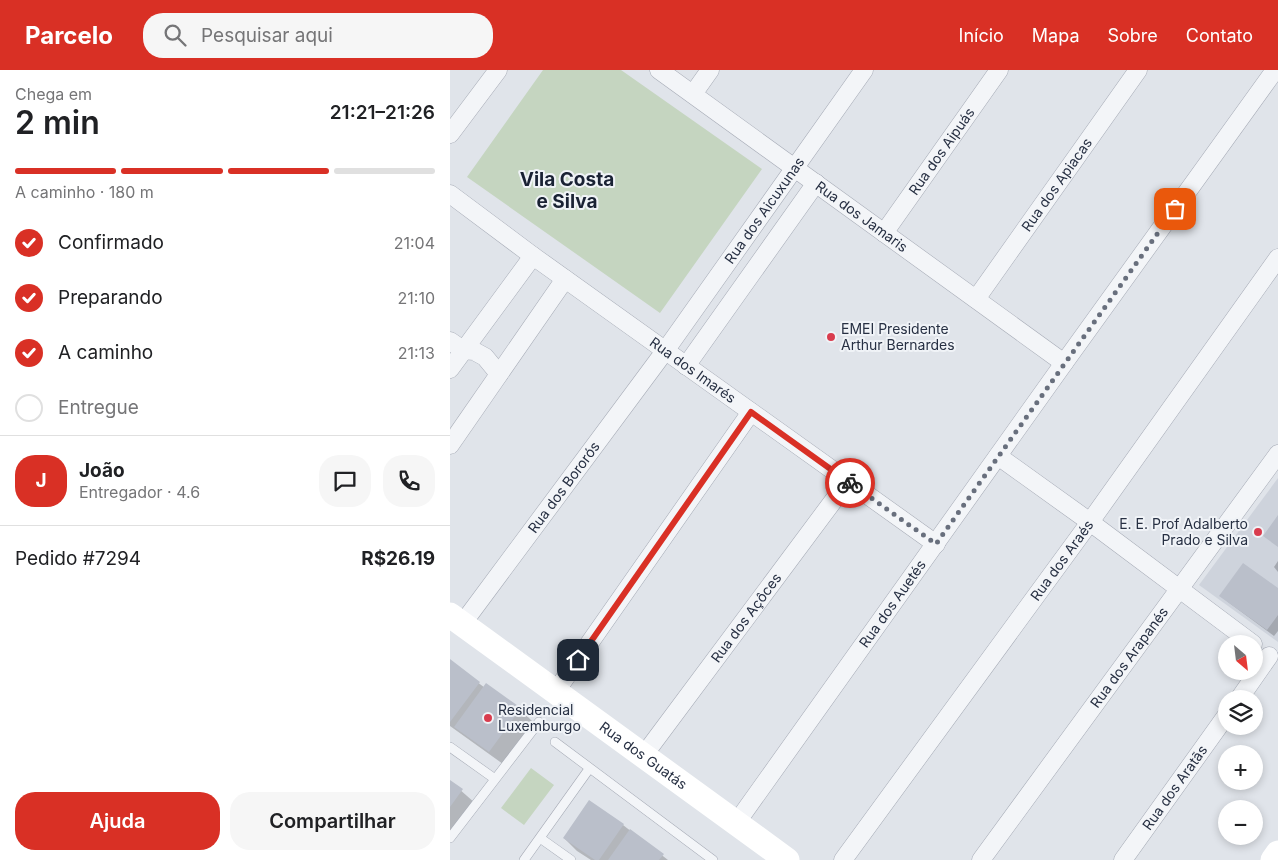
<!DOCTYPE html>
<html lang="pt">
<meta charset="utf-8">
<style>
body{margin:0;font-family:Inter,sans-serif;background:#f6f6f6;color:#202124;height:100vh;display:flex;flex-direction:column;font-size:19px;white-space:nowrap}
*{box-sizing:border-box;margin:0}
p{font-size:16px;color:#757577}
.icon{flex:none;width:28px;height:28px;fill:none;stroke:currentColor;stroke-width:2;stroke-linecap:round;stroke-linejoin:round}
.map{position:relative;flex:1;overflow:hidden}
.sheet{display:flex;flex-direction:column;background:#fff;width:450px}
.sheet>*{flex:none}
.needle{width:32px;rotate:152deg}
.tools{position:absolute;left:768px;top:565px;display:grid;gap:10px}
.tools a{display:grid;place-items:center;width:45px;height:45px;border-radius:50%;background:#fff;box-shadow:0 2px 8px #0003;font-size:25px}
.pin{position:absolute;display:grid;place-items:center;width:42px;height:42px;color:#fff;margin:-21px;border-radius:10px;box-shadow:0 2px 8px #0006}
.courier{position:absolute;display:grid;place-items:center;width:50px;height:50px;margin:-25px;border:4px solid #d93025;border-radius:50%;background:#fff;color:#222;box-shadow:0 1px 6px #0007}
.head em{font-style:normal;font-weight:600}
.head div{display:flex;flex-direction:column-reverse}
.head{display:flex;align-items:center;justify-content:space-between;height:85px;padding:0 15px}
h1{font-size:32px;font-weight:600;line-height:38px}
.bar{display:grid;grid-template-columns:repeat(4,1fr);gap:8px 5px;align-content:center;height:60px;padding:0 15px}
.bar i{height:6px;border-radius:4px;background:#e0e0e0}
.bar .active{background:#d93025}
.bar p{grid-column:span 4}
.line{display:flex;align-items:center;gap:12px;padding:0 15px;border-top:1px solid #e0e0e0}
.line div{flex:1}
.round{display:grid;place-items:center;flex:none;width:52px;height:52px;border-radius:20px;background:#f6f6f6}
ol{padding:0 15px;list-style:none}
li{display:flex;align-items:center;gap:15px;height:55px}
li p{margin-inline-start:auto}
li .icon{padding:5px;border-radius:50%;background:#d93025;color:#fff;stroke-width:4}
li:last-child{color:#757577}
li i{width:28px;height:28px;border:2px solid #e0e0e0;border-radius:50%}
.action{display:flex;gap:10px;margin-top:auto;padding:10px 15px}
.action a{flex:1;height:58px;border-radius:20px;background:#d93025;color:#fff;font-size:20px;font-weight:600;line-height:58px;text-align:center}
.action a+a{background:#f6f6f6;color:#202124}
header{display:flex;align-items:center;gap:30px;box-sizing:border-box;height:70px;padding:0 25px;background:#d93025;color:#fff}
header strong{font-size:24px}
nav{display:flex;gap:28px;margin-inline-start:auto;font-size:18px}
.search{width:350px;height:45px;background:#f6f6f6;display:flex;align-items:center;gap:12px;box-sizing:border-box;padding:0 18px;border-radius:20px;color:#757577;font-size:19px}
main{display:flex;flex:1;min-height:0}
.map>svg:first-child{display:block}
.built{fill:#ced3dc}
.green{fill:#c5d5c0}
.shadow{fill:#0003}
.building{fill:#babfca}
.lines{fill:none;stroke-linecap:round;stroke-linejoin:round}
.lane-casing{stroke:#a5aab5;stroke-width:10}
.street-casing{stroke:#a5aab5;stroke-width:19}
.lane{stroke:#f3f5f8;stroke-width:9}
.street{stroke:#f3f5f8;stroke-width:18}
.secondary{stroke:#fff;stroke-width:25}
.done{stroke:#686f7d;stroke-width:5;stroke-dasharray:0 9}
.route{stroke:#d93025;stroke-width:6}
.poi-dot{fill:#d93c4e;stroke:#f0f3f7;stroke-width:2}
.labels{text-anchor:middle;stroke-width:4;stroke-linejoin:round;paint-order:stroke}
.street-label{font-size:14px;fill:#273043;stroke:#f0f3f7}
.poi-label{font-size:14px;fill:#273043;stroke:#f0f3f7;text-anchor:start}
.district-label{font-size:19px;font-weight:bold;fill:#1a2234;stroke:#f0f3f7}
</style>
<header>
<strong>Parcelo</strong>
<div class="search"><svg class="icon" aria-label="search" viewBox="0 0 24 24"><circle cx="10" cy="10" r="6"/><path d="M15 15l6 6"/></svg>Pesquisar aqui</div>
<nav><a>Início</a><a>Mapa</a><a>Sobre</a><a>Contato</a></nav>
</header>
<main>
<section class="sheet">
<div class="head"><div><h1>2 min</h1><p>Chega em</p></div><em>21:21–21:26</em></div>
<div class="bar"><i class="active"></i><i class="active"></i><i class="active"></i><i></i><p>A caminho · 180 m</p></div>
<ol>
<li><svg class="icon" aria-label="check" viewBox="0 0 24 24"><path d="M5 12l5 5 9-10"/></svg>Confirmado<p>21:04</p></li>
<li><svg class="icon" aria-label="check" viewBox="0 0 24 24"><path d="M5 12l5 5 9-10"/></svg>Preparando<p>21:10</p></li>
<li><svg class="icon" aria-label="check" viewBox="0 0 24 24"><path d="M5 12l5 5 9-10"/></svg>A caminho<p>21:13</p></li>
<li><i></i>Entregue</li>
</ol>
<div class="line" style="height:90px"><b class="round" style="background:#d93025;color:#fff">J</b><div><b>João</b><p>Entregador · 4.6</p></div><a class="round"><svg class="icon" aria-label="chat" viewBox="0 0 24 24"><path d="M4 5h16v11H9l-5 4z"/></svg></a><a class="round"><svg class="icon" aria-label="phone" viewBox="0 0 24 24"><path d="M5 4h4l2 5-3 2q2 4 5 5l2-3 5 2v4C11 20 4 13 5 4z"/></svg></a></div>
<div class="line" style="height:65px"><div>Pedido #7294</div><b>R$26.19</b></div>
<div class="action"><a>Ajuda</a><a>Compartilhar</a></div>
</section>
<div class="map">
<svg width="828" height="790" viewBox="0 0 828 790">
<rect width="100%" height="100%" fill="#e0e4ea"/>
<path class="built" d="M828 408V572L749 515Z"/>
<path class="green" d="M93 0H171L312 99 210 243 17 107Z
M81 698 104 715 74 755 51 738Z"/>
<path class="shadow" d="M828 491V502L824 497Z
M828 520V561L824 566 778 532 771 526Z
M0 591 35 618 37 615 70 639 83 652 53 694 0 656Z
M0 711 25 733 0 767Z
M173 755 218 790H141L127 781 114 768Z"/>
<path class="building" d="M828 445V477L813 466Z
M793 493 828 518V545L817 560 769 526Z
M0 589 30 612 0 652Z
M36 613 71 638 39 682 4 657Z
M0 710 13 719 0 737Z
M139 730 174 754 149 790H145L113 768Z
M180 759 214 784 209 790H158Z"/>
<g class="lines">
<defs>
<path id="lane" d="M105 672 263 790
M0 677 45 709
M0 768 89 652
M90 768 121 790
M74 790 139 699"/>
<g id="street">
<path id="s1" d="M209 0 614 293"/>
<path d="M243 24 260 0"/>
<path d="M0 64 48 0"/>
<path id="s2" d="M0 124 83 186 486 474"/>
<path id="s3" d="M434 163 549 0"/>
<path id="s4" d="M526 229 688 0"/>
<path d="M0 271 13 280 24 281 35 287 49 304"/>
<path d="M236 296 366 113"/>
<path d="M0 299 83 186"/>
<path d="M0 375 115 209"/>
<path d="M548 386 640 452 803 574"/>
<path id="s5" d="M13 553 215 281 414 0"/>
<path d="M106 621 301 342"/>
<path d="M789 629 819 586"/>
<path id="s6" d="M194 685 398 411"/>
<path id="s7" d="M287 752 614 293 825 0"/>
<path id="s8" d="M393 790 640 452 828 188"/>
<path id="s9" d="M531 790 828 384"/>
<path id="s10" d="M673 790 776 646"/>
</g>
</defs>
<use href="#lane" class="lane-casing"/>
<use href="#street" class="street-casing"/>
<use href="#lane" class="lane"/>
<use href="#street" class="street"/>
<g class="secondary">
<path id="s11" d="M0 545 337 790"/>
<path d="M823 790 828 783"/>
</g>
</g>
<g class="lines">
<path class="done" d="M400 413 486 474 725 139"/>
<path class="route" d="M128 590 301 342 400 413"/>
</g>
<g class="poi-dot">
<circle cx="381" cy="267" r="5"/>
<circle cx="808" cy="462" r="5"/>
<circle cx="38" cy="648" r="5"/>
</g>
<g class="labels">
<g class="street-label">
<text dy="5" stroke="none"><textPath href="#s3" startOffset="100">Rua dos Aipuás</textPath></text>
<text dy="5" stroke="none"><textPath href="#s4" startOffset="140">Rua dos Apiacas</textPath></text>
<text dy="5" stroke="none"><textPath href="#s5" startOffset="511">Rua dos Aicuxunas</textPath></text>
<text dy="5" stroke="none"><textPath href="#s1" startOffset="250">Rua dos Jamaris</textPath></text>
<text dy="5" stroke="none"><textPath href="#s2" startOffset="300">Rua dos Imarés</textPath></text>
<text dy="5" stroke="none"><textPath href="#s5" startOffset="169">Rua dos Bororós</textPath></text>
<text dy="5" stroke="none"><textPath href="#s8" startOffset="371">Rua dos Araés</textPath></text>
<text dy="5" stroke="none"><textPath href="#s7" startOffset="268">Rua dos Auetés</textPath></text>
<text dy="5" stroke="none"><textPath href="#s6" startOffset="171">Rua dos Açôces</textPath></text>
<text dy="5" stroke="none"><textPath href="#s9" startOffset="251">Rua dos Arapanés</textPath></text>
<text dy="5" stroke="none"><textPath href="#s11" startOffset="239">Rua dos Guatás</textPath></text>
<text dy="5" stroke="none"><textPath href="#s10" startOffset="89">Rua dos Aratãs</textPath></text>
</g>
<g class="poi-label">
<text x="391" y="264">EMEI Presidente<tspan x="391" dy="16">Arthur Bernardes</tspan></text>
<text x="798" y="459" text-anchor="end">E. E. Prof Adalberto<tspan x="798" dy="16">Prado e Silva</tspan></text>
<text x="48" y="645">Residencial<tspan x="48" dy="16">Luxemburgo</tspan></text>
</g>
<g class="district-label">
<text x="117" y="116">Vila Costa<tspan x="117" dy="22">e Silva</tspan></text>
</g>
</g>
</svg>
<div class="tools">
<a><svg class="needle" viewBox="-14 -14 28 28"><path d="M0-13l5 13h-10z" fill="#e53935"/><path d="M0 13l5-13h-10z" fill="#757577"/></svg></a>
<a><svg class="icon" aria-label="layers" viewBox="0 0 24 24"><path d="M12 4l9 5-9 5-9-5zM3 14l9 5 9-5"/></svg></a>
<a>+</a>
<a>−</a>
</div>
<div class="pin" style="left:725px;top:139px;background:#ea580c"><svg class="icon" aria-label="bag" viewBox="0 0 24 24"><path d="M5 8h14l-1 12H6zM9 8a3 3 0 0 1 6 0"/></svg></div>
<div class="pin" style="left:128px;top:590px;background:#1f2937"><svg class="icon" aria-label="home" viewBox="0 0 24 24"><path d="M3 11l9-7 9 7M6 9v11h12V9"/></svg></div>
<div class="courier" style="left:400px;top:413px"><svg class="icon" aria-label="bike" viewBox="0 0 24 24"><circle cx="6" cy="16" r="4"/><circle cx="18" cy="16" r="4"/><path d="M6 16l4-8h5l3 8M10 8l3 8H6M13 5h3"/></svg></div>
</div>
</main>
